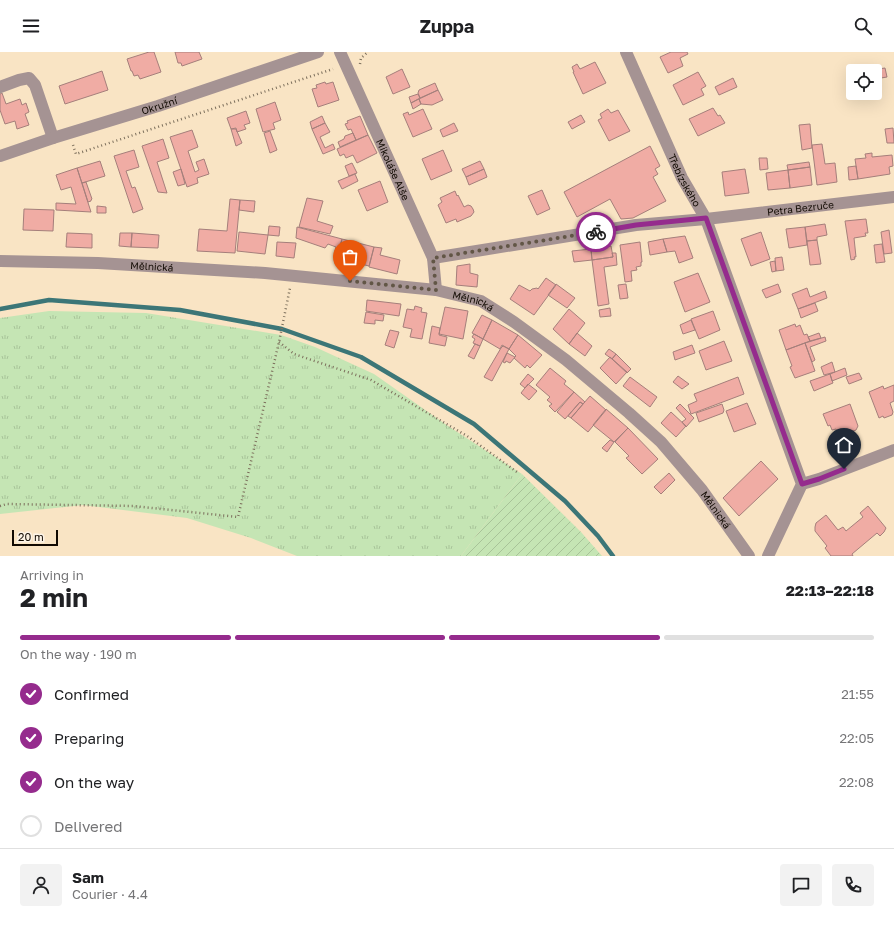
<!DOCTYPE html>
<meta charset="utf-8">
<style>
body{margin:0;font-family:"Golos Text",sans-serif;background:#f2f2f2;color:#202124;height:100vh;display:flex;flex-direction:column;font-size:15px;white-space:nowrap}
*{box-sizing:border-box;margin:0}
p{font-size:13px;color:#757577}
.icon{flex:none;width:22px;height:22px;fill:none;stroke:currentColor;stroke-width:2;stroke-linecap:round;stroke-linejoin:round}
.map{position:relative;height:504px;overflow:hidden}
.drawer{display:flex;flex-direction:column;background:#fff;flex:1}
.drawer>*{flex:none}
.tools{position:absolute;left:846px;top:12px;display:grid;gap:8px}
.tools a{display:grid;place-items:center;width:36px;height:36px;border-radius:4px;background:#fff;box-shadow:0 4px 16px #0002;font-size:20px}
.scale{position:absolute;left:12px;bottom:10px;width:46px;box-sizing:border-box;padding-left:4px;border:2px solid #110a02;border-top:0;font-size:11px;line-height:14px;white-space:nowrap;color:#110a02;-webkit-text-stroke:3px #fcf3e6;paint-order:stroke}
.pin{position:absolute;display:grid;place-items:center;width:34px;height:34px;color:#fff;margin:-41px -17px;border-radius:50% 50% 50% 0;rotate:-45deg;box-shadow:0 0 4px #0007}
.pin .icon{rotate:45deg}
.courier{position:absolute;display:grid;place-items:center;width:40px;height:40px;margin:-20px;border:3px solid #952b8d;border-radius:50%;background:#fff;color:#222;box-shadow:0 1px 5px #0007}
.summary em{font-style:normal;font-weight:700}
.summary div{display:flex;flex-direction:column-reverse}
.summary{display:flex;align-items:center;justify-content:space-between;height:68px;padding:0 20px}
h1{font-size:26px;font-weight:700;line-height:30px}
.bar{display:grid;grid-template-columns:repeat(4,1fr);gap:6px 4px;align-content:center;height:48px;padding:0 20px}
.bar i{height:5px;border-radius:3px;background:#e0e0e0}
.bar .current{background:#952b8d}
.bar p{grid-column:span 4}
.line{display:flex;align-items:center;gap:10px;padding:0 20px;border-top:1px solid #e0e0e0}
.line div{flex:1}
.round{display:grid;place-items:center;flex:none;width:42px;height:42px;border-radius:4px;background:#f2f2f2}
ol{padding:0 20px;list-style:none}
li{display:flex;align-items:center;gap:12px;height:44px}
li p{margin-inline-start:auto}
li .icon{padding:4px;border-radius:50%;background:#952b8d;color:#fff;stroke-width:4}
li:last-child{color:#757577}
li i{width:22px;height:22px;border:2px solid #e0e0e0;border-radius:50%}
header{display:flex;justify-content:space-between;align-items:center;height:52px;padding:0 20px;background:#fff;font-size:18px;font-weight:700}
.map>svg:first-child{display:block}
.grass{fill:url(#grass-tufts)}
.garden{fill:url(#garden-furrows)}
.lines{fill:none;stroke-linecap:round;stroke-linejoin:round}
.stream{stroke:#3c7677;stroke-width:4.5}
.building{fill:#f0aca4;stroke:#a57f7b}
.path{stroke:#7c6f5c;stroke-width:2.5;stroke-dasharray:1 3;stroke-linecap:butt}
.minor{stroke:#a59393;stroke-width:12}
.done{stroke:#625646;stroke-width:4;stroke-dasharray:0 7.2}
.route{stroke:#952b8d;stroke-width:5}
.labels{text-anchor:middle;stroke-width:3;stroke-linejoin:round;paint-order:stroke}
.street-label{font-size:10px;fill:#110a02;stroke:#fcf3e6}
</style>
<header><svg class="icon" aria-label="menu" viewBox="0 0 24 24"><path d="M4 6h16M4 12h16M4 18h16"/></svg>Zuppa<svg class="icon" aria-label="search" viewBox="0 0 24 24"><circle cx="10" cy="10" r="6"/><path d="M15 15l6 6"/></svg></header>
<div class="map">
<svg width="894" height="504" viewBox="0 0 894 504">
<defs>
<pattern id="grass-tufts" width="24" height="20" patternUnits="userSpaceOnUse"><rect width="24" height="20" fill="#c5e5b4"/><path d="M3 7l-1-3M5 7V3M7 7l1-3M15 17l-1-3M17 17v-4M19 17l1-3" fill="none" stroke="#a8c399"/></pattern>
<pattern id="garden-furrows" width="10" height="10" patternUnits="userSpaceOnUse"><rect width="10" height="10" fill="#c5e5b4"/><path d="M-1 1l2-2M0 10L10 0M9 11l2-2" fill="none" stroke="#a8c399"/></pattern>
</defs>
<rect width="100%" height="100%" fill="#f9e4c4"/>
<path class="grass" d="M49 259 146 261 281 283 315 295 374 322 448 374 522 422 461 504H297L251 486 187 466 83 453 0 462V266Z"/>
<path class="garden" d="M522 422 581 480 602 504H461Z"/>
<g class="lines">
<path class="stream" d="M0 257 49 248 180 258 282 277 361 305 474 372 565 449 598 484 613 504"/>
</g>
<path class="building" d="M149 0H154L161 20 140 27 138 23 134 24 132 19H131L127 7Z
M175 0H199L202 7 182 14 181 11H178Z
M671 0H687L688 2 680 6 683 14 668 21 660 5Z
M595 10 606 31 583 42 573 20H574L572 15 577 12 580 17Z
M885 16 887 25 875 27V19H865Z
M402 17 410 35 393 42 386 25Z
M102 19 108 38 65 52 59 34Z
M698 20 706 34 701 37 704 43 683 53 673 33Z
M733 26 737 35 719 43 715 35Z
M325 30 326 32 333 30 339 48 318 55 312 37 317 36 316 33Z
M435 31 438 38 420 46 418 41 419 38Z
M438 38 443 48 432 53 421 52 419 47Z
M2 41 6 52 20 47 22 53 26 51 29 60 25 62 29 73 17 77 15 69 5 72 0 58V42Z
M418 42 420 46 411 51 409 45Z
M419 47 421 52 413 57 411 51Z
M275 50 281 68 273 71 275 77 263 80 256 57Z
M713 56 718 64 720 63 725 71 698 84 689 67Z
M423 57 432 77 413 85 403 62 408 60 409 63Z
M608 57 611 61 618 58 630 79 609 89 598 68 602 66 600 62Z
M246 59 250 71 244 73 246 77 237 80 236 76 231 77 227 66Z
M581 63 585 70 572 77 568 70Z
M322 64 325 71 312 77 310 70Z
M360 64 368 83 356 88 351 77 348 78 345 72 348 71 347 69Z
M325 71 330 80 320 85 325 96 333 92 335 97 323 102 312 77Z
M454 71 458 79 443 85 440 78Z
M810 72 812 96 802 98 799 73Z
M893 76 894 91H887L885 77Z
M231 77H236L242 91 236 94Z
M192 78 198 95 188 99 195 120 199 118 196 110 204 107 209 122 197 126 198 131 187 135 170 85Z
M270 79 277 98 270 101 264 81Z
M353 81 356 88 340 95 338 90 344 87 345 84Z
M368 83 377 101 357 111 353 103 346 106 344 102 340 104 337 97Z
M163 87 169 106 157 110 167 141 158 140 142 94Z
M822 92 825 112 835 111 837 130 817 133 812 93Z
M650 94 660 114 655 117 658 122 653 125 666 149 633 166 621 167 610 147 577 165 564 140Z
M134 98 139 115 126 119 132 136 135 135 143 157 133 161 114 104Z
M443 98 452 119 431 128 422 107Z
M872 101V105L892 103 893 114 889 115 890 122 858 127 855 107 866 106 865 102Z
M759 106H767L768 117 760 118Z
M100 109 105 124 82 131 77 116Z
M480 109 484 117 466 125 462 117Z
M809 110 810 115 788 118 787 113Z
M352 111 357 121 349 124 345 114Z
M856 114 858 127 849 128 848 115Z
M810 115 812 133 790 136 788 118Z
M77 116 91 160 56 158V151L76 152 71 135 61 138 56 123Z
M181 117 185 132 178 134 173 120Z
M484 117 487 125 469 133 466 125Z
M745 117 749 141 725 144 722 120Z
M788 118 790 136 768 138 766 121Z
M355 122 358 129 342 137 338 129Z
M380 129 388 150 367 159 358 138Z
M86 130 92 147 91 148V149L88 150 82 131Z
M542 138 550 157 537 163 528 144Z
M455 139 457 144 458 143 464 155 468 153 471 154 473 157 474 160 471 164 457 170 456 167 446 171 438 153 442 150 440 146Z
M307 146 323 149 317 169 333 174 330 182 299 175Z
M230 147 240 148 235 201 197 199 199 177 227 179Z
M240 148 255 149 254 160 239 158Z
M97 154 106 155V161H97Z
M24 157 54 158 53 179 23 178Z
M866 167 868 181H865L866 184 854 186 856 205H854L855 207 851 208 845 169Z
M825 172 827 183 817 185V188L807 189 805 175Z
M269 174 280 175 279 184 268 183Z
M297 175 342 187 339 200 335 199 336 195 328 192 325 196 296 186Z
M805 175 807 193 789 196 786 177Z
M889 178 892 201 884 202 881 180Z
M239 180 268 183 265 202 237 199Z
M761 180 770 207 751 214 741 187Z
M67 181 92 182V196L66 195Z
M120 181H132L131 195 119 194Z
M132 181 159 183 158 196 131 195Z
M685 184 693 206 679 211 675 199 667 200 663 187Z
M342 187 374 195 369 214 337 206Z
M663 187 667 200 650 203 648 190Z
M817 188 821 212 810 213 807 189Z
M277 190 296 191 294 206 276 204Z
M640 190 642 210H641V214L636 215 637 218 631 219 632 229 625 230 620 193Z
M882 192 885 210 876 211 874 193Z
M611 194 613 205 592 208 591 197Z
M374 195 382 196 380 203 400 208 397 222 369 215Z
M591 197 592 208 574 210 572 199Z
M612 201H616L617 213 604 215 609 252 598 254 592 208 613 205Z
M782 205 784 218 776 219 775 206Z
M775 209 776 219 772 220 770 210Z
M470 212V221L478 223 477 235 456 233 457 214Z
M698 221 710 250 685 260 674 230Z
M546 226 556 233 534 263 510 247 519 233 530 239 532 237 537 236 538 237Z
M556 232 575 246 567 256 548 243Z
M626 232 628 246 620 247 618 233Z
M778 232 781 240 766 246 762 238Z
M807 236 810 245 825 239 827 246 798 257 792 242Z
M367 248 401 252 399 264 366 259Z
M815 251 818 259 801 266 798 257Z
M415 254 422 256 421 260 427 261 422 287 410 285 412 277 403 275 407 257 414 258Z
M445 255 468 259 463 287 439 282Z
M610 256 611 264 600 265 599 258Z
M569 257 585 271 569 292 553 277Z
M713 259 720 278 699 287 691 267Z
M366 260 384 263 383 269 375 268V272L364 271Z
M482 263 492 268 483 287 472 281Z
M492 268 518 283 509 297 502 293 500 297 483 287Z
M691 268 695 278 683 282 680 273Z
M795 272 796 275 800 273 804 283 807 282 810 289 786 298 779 278Z
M432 274 440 276 439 283 447 285 445 294 429 291Z
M390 278 399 280 394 296 385 293Z
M577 281 592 294 585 304 569 292Z
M819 281 821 286 810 289 808 285Z
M474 282 483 287 480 294 473 291 475 287 472 285Z
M518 283 542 303 530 316 527 313 525 316 514 306 516 304 509 297Z
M825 285 826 289 810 295 815 308 812 310 805 291Z
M724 289 732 309 706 318 699 299Z
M805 291 815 319 795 326 790 315 792 314 786 298Z
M475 292 480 294 474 307 468 304Z
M692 293 695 301 675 308 673 300Z
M503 294 509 297 492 329 484 325 501 296Z
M609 297 616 302 612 307 605 302Z
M507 301 515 305 510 311 506 309 505 311 503 310Z
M616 302 631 317 627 321 612 307Z
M610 305 627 320 616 332 600 316Z
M832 310 835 320 824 323 821 315Z
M550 316 566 329 564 332 574 340 555 360 549 354 552 352 547 348 550 345 536 333Z
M845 316 847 323 832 329 830 322Z
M859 321 862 327 849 332 846 325Z
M528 322 534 327 525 336 520 332Z
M830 322 833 331 814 339 810 329Z
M678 324 689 332 682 337 673 330Z
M630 325 657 345 650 355 623 334Z
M738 325 744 342 691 362 688 353 697 349 694 342Z
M528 332 537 339 529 348 521 341Z
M894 333V349L890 351 893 360 892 363 884 366 883 364 879 366 869 340 883 334 884 337Z
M574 340 585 350 583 352 580 350 565 367 557 360Z
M590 344 606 358 588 380 571 366Z
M580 350 583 352 571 366 568 364Z
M747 351 756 372 734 380 726 359Z
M680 352 694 366 686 375 682 370 686 367 676 356Z
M722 352 724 358 723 361 699 370 696 361Z
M850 352 858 374 856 378 851 380 847 377 837 381 836 377 832 378 830 373 828 374 823 362Z
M606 357 628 376 614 390 593 373Z
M671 360 686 374 676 385 661 371Z
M628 376 658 407 642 422 626 406 629 404 615 390Z
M610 388 614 390 607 400 602 396Z
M761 409 778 427 739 464 723 446Z
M669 421 675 428 661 442 654 435Z
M868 454 886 476 884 480 880 484 877 481 852 502 853 504H831L825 496 827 494 815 479V475L816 471 826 463 838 478 843 475 846 479 863 465 860 461Z"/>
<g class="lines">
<path class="path" d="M360 12 361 6 368 0
M73 93 76 102 333 17
M279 290 294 302 371 328 467 384 517 420
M0 454 7 452 133 454 238 465 279 290 290 236"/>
<g class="minor">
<path id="s1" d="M340 0 433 206 436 238"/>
<path id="s2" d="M626 0 682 126 706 167 802 432 768 504"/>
<path d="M0 35 19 28 29 26 35 33 53 86"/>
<path id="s3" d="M0 104 53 86 158 54 318 0"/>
<path id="s4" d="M433 206 636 173 706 167 894 145"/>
<path id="s5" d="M0 209 98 211 265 221 436 238 481 249 514 270 566 308 629 361 661 390 702 438 749 504"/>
<path d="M802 432 819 427 894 398"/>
</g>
</g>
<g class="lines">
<path class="done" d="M350 229 436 238 433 206 596 180"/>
<path class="route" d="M596 180 636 173 706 166 802 432 819 427 844 417"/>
</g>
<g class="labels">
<g class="street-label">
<text dy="4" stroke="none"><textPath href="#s3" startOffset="167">Okružní</textPath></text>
<text dy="4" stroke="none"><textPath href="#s1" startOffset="129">Mikoláše Alše</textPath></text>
<text dy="4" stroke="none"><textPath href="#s2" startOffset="141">Třebízského</textPath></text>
<text dy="4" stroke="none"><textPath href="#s4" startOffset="371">Petra Bezruče</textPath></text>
<text dy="4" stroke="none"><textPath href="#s5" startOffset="152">Mělnická</textPath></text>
<text dy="4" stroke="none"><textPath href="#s5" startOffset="476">Mělnická</textPath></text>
<text dy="4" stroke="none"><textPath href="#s5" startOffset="800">Mělnická</textPath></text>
</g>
</g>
</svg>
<div class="tools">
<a><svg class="icon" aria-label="locate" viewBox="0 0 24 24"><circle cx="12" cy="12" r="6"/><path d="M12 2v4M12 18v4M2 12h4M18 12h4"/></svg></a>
</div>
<div class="scale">20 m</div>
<div class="pin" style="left:350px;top:229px;background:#ea580c"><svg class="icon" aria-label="bag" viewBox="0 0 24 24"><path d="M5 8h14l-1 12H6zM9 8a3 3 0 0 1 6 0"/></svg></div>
<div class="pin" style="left:844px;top:417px;background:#1f2937"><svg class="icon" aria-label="home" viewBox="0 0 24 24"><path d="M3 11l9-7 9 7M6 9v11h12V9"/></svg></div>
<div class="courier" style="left:596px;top:180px"><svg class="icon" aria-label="bike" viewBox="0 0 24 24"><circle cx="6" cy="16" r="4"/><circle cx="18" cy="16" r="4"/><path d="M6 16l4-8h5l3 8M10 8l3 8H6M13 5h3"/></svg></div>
</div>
<section class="drawer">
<div class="summary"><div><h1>2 min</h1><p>Arriving in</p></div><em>22:13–22:18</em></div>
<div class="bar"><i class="current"></i><i class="current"></i><i class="current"></i><i></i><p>On the way · 190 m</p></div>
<ol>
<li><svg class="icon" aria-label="check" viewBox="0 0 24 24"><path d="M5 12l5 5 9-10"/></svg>Confirmed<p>21:55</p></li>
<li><svg class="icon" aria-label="check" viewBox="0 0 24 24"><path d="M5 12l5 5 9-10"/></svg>Preparing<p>22:05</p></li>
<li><svg class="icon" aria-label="check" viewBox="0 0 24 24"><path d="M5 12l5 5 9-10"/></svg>On the way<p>22:08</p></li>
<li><i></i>Delivered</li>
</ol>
<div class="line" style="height:72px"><a class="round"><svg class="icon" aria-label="person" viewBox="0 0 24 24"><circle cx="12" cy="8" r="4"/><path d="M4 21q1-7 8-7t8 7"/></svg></a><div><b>Sam</b><p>Courier · 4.4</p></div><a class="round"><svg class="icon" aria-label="chat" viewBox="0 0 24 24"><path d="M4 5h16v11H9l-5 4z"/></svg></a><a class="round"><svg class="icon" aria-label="phone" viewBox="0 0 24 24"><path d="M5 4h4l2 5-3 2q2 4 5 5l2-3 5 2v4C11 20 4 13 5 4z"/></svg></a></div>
</section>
